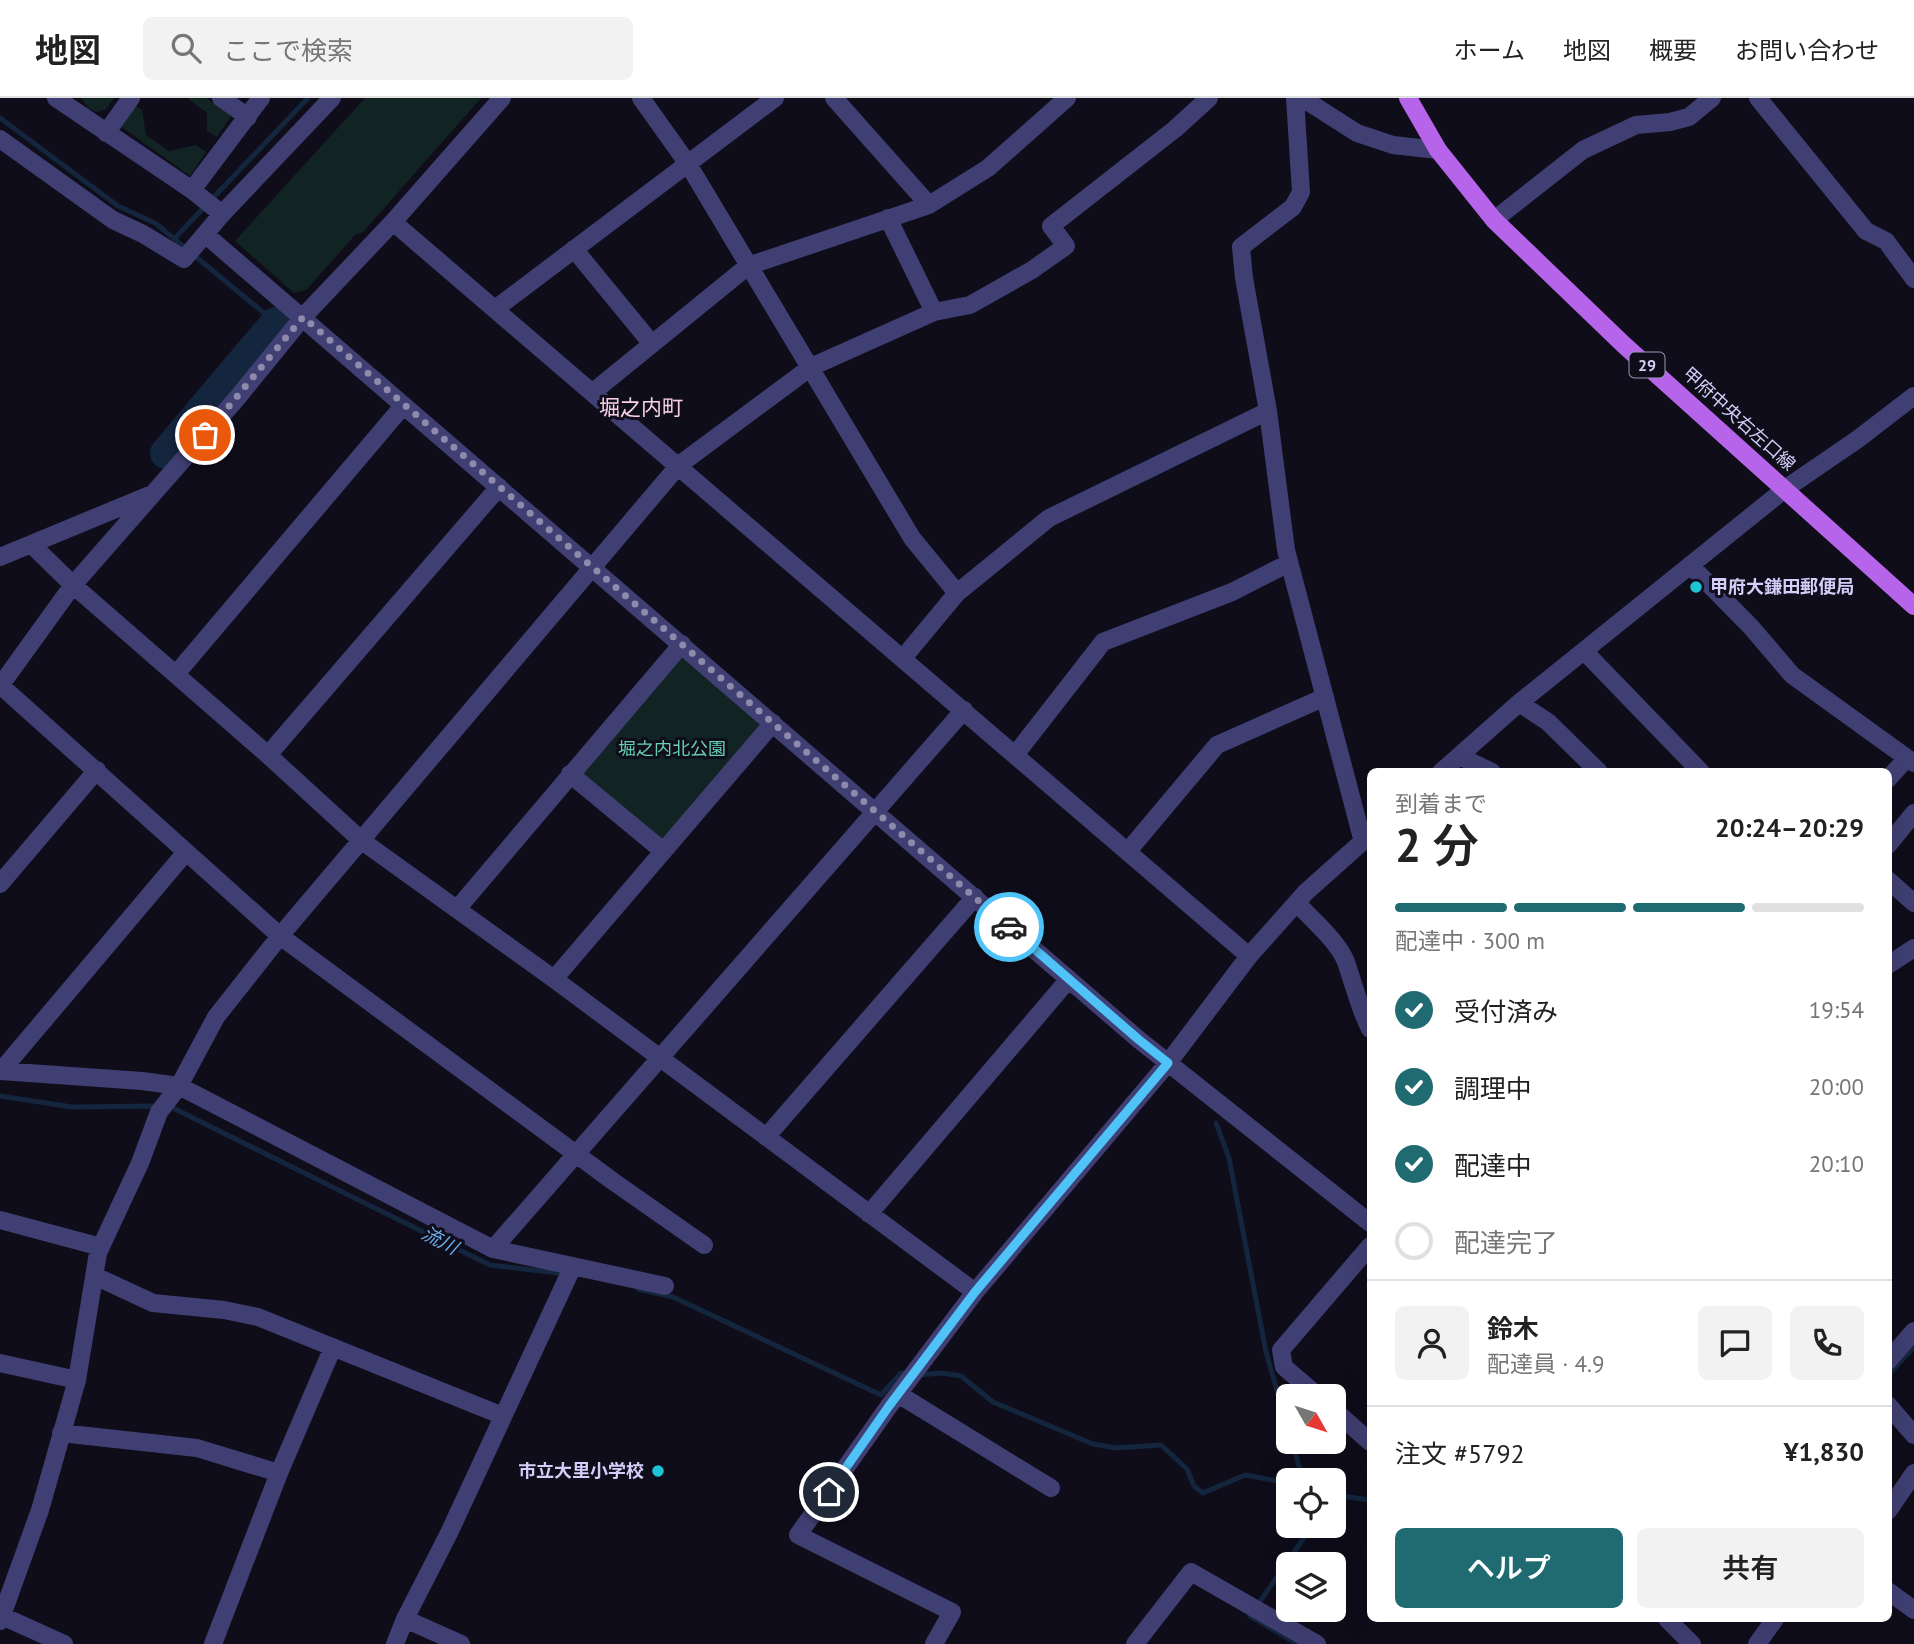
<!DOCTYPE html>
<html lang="ja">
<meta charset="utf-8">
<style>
body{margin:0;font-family:"PT Sans","Noto Sans JP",sans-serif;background:#f2f2f2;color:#222;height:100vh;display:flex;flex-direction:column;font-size:26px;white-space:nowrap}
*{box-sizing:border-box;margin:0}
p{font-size:23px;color:#767676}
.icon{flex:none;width:38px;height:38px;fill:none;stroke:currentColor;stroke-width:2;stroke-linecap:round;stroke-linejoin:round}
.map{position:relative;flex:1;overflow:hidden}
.sheet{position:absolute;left:1367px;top:670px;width:525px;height:854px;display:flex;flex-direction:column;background:#fff;border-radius:10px;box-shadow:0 7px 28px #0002}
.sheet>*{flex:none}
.needle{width:46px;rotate:129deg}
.controls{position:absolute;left:1276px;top:1286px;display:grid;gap:14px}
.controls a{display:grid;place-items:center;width:70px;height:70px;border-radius:10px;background:#fff;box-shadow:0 7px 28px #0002;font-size:35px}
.pin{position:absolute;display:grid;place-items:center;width:60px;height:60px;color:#fff;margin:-30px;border:4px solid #fff;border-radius:50%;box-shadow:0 2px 7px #0007}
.courier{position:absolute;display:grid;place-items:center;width:70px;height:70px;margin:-35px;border:5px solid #4fc3f7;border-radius:50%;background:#fff;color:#222;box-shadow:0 2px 9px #0007}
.head em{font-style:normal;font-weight:600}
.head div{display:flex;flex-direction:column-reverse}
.head{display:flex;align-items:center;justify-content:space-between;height:119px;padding:0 28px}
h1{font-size:46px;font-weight:600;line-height:52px}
.bar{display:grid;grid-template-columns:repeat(4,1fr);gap:10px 7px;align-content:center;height:84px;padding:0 28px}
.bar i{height:9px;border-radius:5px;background:#e0e0e0}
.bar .selected{background:#206b72}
.bar p{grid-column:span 4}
.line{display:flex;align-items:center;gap:18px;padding:0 28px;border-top:2px solid #e0e0e0}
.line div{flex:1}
.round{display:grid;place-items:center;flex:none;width:74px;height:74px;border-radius:10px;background:#f2f2f2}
ol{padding:0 28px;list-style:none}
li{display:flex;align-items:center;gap:21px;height:77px}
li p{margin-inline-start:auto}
li .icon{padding:7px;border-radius:50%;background:#206b72;color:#fff;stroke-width:4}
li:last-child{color:#767676}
li i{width:38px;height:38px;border:4px solid #e0e0e0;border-radius:50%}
.button{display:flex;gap:14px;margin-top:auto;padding:14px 28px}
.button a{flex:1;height:80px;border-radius:10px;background:#206b72;color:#fff;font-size:28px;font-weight:600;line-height:80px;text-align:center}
.button a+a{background:#f2f2f2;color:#222}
header{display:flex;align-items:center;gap:42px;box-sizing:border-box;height:98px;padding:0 35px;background:#fff;border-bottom:2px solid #e0e0e0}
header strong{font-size:33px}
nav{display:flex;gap:38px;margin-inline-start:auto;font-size:24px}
.search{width:490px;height:63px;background:#f2f2f2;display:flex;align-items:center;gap:18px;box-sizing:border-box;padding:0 24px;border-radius:10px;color:#767676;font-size:26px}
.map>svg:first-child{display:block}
.green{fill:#112423}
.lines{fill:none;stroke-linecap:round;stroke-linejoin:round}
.stream{stroke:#14253e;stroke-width:5}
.river{stroke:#14253e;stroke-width:32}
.minor{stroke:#403f73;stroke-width:18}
.major{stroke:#b664e9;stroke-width:18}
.done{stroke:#8e8aab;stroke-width:7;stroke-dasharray:0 12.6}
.route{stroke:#4fc3f7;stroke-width:9}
.poi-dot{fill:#1ec4d4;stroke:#100d1b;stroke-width:2.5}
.labels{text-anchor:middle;stroke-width:6;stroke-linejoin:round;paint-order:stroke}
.shield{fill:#100d1b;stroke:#9894b6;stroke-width:2}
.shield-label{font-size:16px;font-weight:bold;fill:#d2cef8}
.street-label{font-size:18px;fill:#d2cef8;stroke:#100d1b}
.poi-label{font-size:18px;font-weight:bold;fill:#d2cef8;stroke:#100d1b;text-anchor:start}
.park-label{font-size:18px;fill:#65cdb2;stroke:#100d1b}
.water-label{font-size:19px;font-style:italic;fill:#6ab0ea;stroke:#100d1b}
.quarter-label{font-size:21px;fill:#f8d0ea;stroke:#100d1b}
</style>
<header>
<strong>地図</strong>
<div class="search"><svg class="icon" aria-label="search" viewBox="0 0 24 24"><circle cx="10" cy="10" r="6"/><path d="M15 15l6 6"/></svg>ここで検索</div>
<nav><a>ホーム</a><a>地図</a><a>概要</a><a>お問い合わせ</a></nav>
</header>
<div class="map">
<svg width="1914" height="1546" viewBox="0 0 1914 1546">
<rect width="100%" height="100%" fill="#100d1b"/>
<path class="green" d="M81 0H114L106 11 97 14 89 11Z
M187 0H206L232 17 217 39 207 33V15Z
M365 0H481L363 134 355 137 306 192 294 195 235 143Z
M133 6 142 12 146 37 169 53 196 47 206 54 190 78 119 27Z
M682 546 773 625 663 753 570 676Z"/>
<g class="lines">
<path class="stream" d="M0 20 118 108 155 125 276 225
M174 141 308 0
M0 998 72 1009 157 1008
M167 1007 490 1167 567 1176
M1216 1025 1229 1060 1266 1254 1288 1331
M638 1191 673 1199 881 1297 901 1275 908 1276
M917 1277 942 1275 961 1278 993 1304 1093 1346 1115 1350 1161 1347 1187 1371 1194 1388 1203 1395 1245 1377 1288 1385
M1888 1277 1914 1249
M1292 1344 1303 1382
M1334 1397 1370 1402
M1297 1546 1250 1518 1312 1428"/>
<path class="river" d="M166 355 276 225"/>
<path class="minor" d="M56 0 192 92 222 116
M221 0 248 19
M641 0 688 66 912 440 957 495
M834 0 929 107
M1295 0 1301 94 1293 109 1241 149 1244 180 1268 313 1286 452 1363 744
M1302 0 1357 35 1393 47 1438 52
M1758 0 1866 133 1886 143 1914 181
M106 35 131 0
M0 41 113 122 143 136 184 161 222 116 332 0
M192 92 261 0
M1494 122 1583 52 1636 27 1670 24 1689 19 1712 0
M393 124 1249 858
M206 137 1138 941 1370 1125
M574 151 652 246
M495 211 775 0
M934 214 970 207 1032 172 1066 148 1051 128 1175 31 1209 0
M593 294 748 168 929 107 988 70 1067 0
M31 446 73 487 268 657 362 743 554 881 975 1194
M0 459 152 396
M1690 467 1751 529 1792 577 1914 665
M1584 553 1701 674
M903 560 957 495 1049 420 1268 313
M176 576 403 308
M0 587 280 838 614 1084 704 1147
M0 588 73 487 238 299 303 219 393 124 502 0
M1519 605 1548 624 1599 674
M268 657 499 389
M1015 657 1103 544 1232 494 1289 465
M1459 658 1492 674
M1441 674 1519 605 1785 391 1858 341 1914 298
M570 676 663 753
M1888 681 1907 660
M1888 747 1914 715
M1128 753 1217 647 1325 599
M1888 782 1914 805
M0 786 97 672
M1297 805C1313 823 1337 842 1346 864 1354 887 1359 909 1370 931
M457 811 682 546
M1888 867 1914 850
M554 881 773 625
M0 973 142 983 179 988 493 1151 665 1188
M1 973 186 754
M766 1039 975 799
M869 1116 1069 881
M0 1122 101 1149
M493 1151 964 612
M95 1178 153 1205 224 1212 258 1219 503 1318
M1888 1263 1914 1233
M0 1265 77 1282
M898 1296 1051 1390
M1318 1298 1284 1269 1281 1252 1370 1148
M1888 1307 1914 1337
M1334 1312 1370 1344
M61 1335 197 1350 279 1375
M1888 1413 1914 1375
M1888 1493 1914 1512
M0 1517 64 1546
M405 1521 461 1546
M1667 1521 1692 1546
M0 1523 40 1412 77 1282 98 1155 140 1065 159 1014 179 988 216 919 280 838 679 367 811 269 934 214 888 120
M213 1546 279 1375 333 1249
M395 1546 405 1521 449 1435 573 1168
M934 1546 952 1514 798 1437 889 1308 975 1194 1168 965 1249 858 1306 794 1370 737
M1135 1546 1191 1474 1317 1546
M1757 1546 1775 1521"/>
<path class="major" d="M1408 0 1438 52 1494 122 1624 247 1914 508"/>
</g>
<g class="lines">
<path class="done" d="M205 337 303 219 1009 829"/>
<path class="route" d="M829 1394 889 1308 975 1194 1168 965 1138 941 1009 829"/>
</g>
<g class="poi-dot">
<circle cx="1696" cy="489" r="7"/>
<circle cx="658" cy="1373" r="7"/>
</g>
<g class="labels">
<rect class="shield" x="1629.5" y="254.5" width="35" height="25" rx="5"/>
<g class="shield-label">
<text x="1647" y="273">29</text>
</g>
<g class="street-label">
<text transform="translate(1739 321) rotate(42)" y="6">甲府中央右左口線</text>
</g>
<g class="poi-label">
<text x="1710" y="495">甲府大鎌田郵便局</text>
<text x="644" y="1379" text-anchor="end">市立大里小学校</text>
</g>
<g class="park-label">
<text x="672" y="657">堀之内北公園</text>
</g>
<g class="water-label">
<text transform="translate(440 1142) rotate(27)" y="7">流川</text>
</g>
<g class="quarter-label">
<text x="641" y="317">堀之内町</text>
</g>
</g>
</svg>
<div class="controls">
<a><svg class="needle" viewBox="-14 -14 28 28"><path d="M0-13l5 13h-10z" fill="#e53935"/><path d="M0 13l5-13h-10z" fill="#767676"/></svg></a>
<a><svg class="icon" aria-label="locate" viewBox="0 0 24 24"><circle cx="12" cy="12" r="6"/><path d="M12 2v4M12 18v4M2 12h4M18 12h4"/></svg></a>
<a><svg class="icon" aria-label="layers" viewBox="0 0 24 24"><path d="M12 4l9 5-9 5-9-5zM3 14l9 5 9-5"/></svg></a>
</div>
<div class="pin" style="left:205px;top:337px;background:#ea580c"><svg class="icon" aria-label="bag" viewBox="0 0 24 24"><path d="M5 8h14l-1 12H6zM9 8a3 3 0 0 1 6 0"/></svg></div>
<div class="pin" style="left:829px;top:1394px;background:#1f2937"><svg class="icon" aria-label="home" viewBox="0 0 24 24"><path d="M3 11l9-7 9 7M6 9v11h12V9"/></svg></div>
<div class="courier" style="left:1009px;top:829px"><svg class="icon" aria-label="car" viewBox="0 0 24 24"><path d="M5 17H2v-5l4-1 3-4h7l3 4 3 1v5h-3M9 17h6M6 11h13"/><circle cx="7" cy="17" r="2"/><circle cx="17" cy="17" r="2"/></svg></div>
<section class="sheet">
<div class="head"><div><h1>2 分</h1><p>到着まで</p></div><em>20:24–20:29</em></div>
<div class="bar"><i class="selected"></i><i class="selected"></i><i class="selected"></i><i></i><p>配達中 · 300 m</p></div>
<ol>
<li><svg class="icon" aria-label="check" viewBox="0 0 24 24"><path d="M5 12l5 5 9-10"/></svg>受付済み<p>19:54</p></li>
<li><svg class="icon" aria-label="check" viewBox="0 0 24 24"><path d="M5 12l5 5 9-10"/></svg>調理中<p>20:00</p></li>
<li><svg class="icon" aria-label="check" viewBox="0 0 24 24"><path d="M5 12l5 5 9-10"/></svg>配達中<p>20:10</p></li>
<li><i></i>配達完了</li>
</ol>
<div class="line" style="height:126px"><a class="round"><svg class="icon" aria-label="person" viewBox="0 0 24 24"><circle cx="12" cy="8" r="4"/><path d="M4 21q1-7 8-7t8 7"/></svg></a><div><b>鈴木</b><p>配達員 · 4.9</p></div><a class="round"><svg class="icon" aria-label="chat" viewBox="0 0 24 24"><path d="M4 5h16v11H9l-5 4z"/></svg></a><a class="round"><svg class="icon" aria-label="phone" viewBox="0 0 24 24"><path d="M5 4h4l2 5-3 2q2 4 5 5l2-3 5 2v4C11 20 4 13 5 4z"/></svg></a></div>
<div class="line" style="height:91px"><div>注文 #5792</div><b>¥1,830</b></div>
<div class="button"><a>ヘルプ</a><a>共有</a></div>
</section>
</div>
